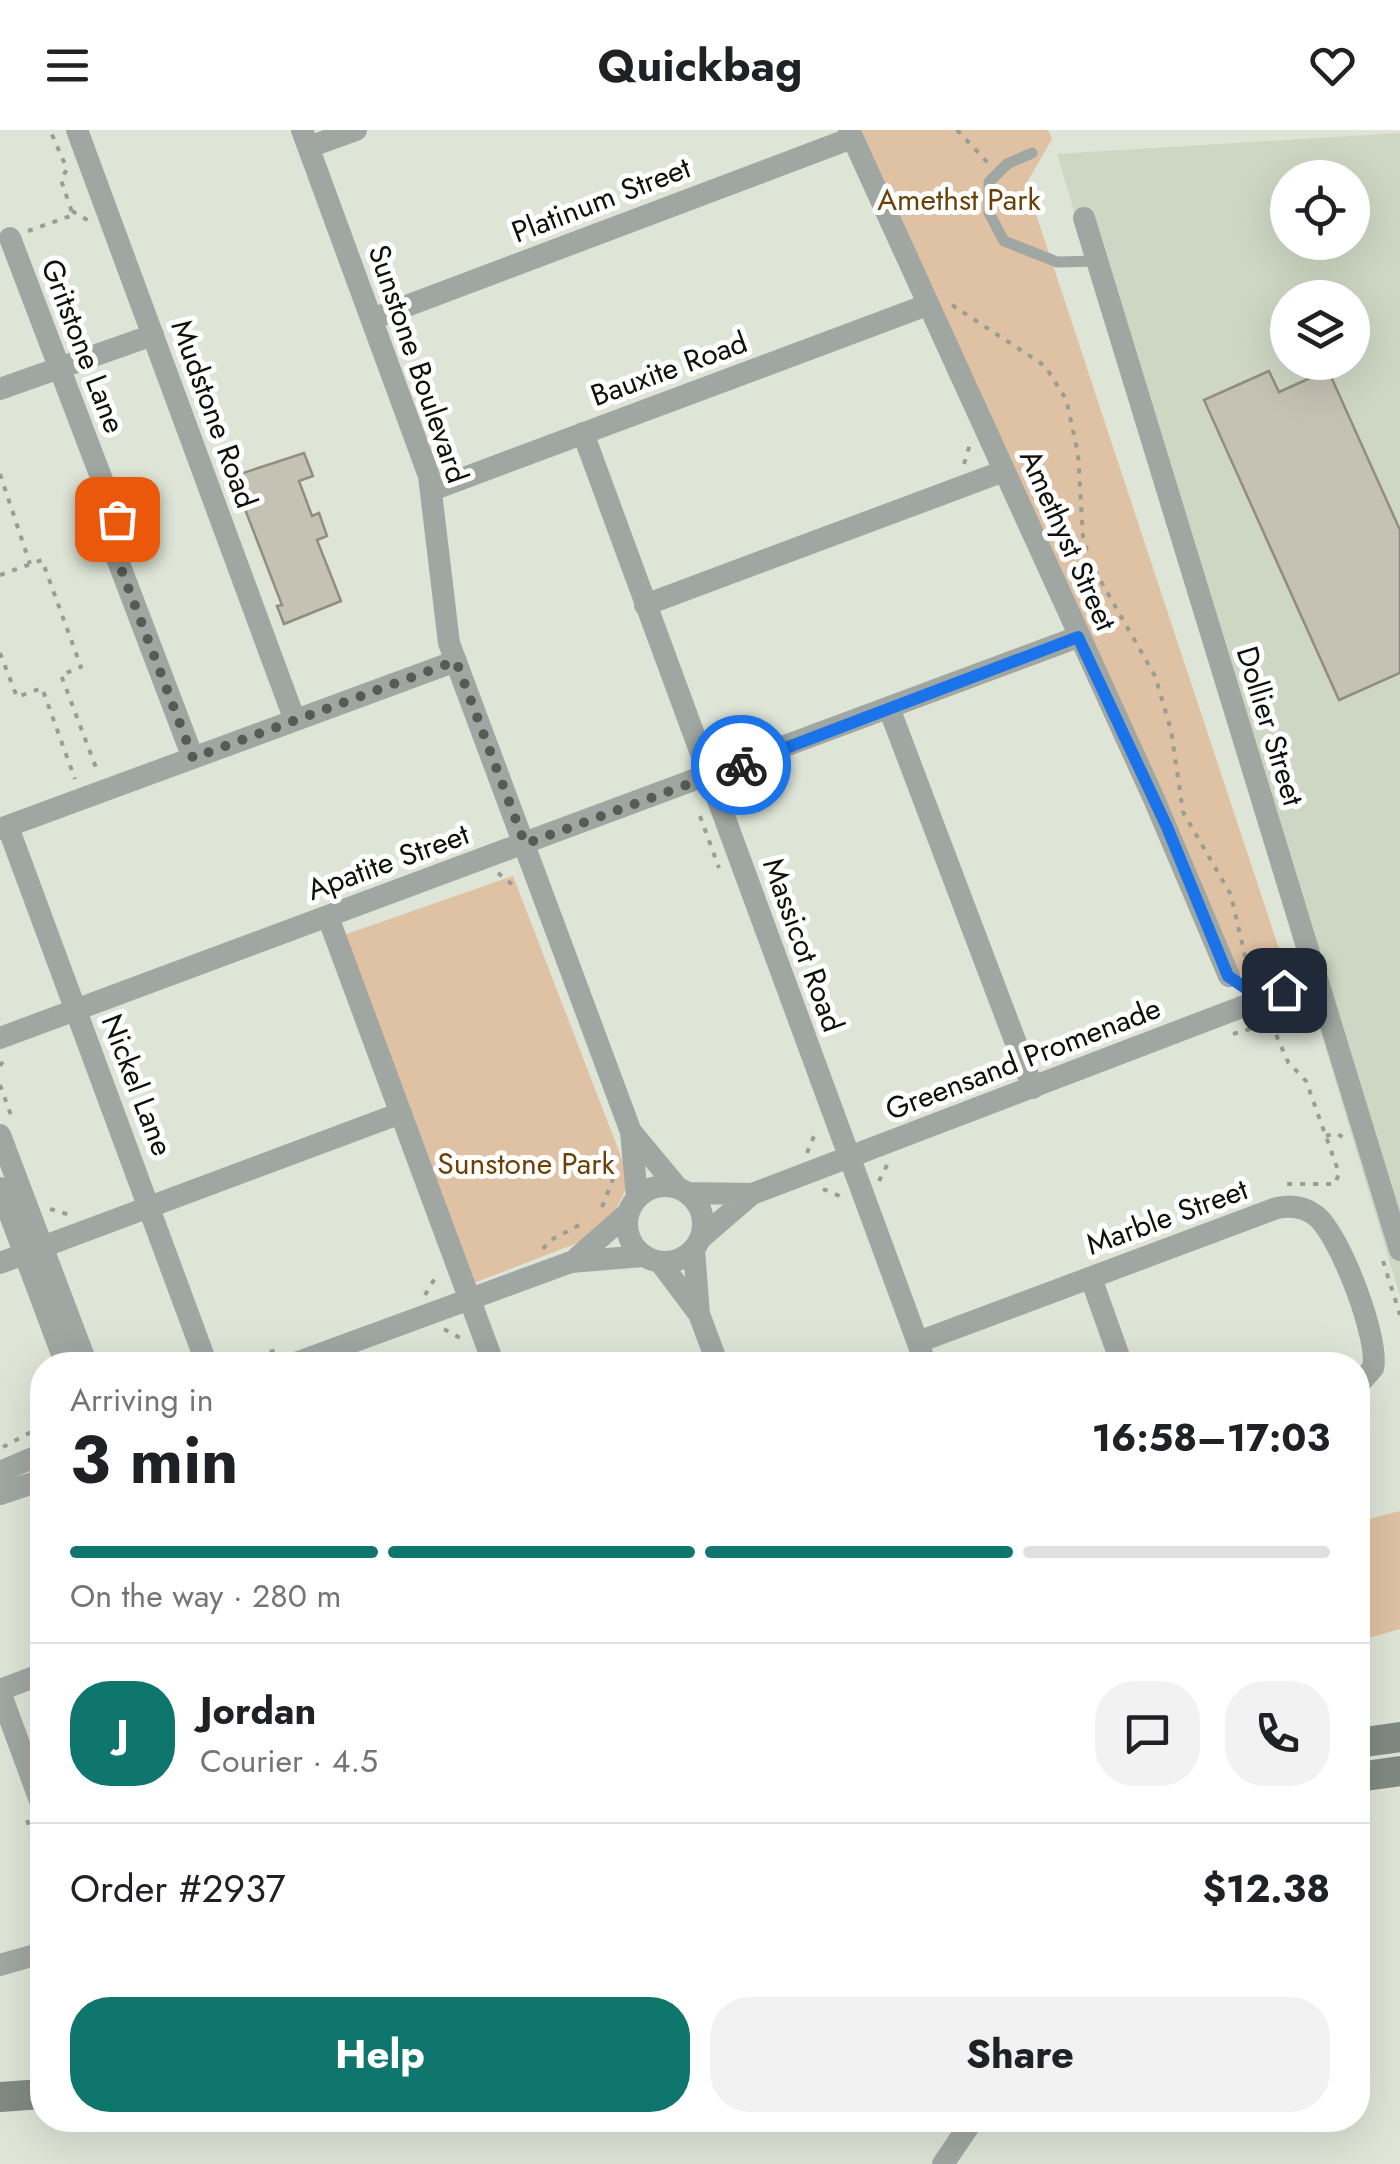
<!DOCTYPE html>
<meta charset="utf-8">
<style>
body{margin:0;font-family:Jost,sans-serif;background:#f2f2f2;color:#202124;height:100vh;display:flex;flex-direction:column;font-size:38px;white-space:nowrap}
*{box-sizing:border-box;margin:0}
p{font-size:32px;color:#757577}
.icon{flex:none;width:55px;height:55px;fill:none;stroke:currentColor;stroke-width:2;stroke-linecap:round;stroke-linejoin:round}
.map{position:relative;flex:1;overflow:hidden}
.details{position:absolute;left:30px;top:1222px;width:1340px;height:780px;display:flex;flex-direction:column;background:#fff;border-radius:40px;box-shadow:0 10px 40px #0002}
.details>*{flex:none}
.tools{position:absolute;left:1270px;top:30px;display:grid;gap:20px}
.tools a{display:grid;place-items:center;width:100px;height:100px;border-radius:50%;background:#fff;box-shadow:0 10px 40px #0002;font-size:50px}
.pin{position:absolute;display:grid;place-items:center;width:85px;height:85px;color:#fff;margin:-42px;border-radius:20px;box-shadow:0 5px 15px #0006}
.courier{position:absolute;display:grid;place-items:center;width:100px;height:100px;margin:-50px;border:8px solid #1a73e8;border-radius:50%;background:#fff;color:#222;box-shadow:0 2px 12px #0007}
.headline em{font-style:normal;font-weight:700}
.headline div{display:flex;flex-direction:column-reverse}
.headline{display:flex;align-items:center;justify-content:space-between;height:170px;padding:0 40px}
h1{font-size:65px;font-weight:700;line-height:75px}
.bar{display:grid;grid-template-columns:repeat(4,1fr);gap:15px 10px;align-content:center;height:120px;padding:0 40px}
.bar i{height:12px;border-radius:8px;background:#e0e0e0}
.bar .active{background:#0f766e}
.bar p{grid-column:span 4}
.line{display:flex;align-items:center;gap:25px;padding:0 40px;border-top:2px solid #e0e0e0}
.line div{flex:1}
.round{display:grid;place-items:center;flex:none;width:105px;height:105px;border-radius:40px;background:#f2f2f2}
.primary-button{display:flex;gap:20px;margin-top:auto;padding:20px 40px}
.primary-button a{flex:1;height:115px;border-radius:40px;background:#0f766e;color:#fff;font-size:40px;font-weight:700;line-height:115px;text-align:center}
.primary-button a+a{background:#f2f2f2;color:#202124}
header{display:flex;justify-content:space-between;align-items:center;height:130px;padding:0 40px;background:#fff;font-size:45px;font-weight:700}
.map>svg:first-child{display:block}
.built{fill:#ced7c3;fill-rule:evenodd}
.green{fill:#dfc1a3}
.building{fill:#c5c2b4;stroke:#918e81;stroke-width:2.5}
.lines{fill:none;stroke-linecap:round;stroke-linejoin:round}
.path{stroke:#999e93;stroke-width:4;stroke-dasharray:5 8;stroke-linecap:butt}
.lane{stroke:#a0a6a2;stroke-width:11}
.street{stroke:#a0a6a2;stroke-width:22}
.secondary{stroke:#808983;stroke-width:30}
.done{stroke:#575b53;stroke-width:10;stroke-dasharray:0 18}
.route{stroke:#1a73e8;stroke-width:12}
.labels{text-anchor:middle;stroke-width:10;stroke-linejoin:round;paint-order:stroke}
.street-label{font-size:30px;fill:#0f110c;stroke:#fff}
.park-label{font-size:30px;fill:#6b4108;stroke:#fff}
</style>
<header><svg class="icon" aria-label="menu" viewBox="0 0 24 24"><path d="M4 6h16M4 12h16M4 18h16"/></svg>Quickbag<svg class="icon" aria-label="heart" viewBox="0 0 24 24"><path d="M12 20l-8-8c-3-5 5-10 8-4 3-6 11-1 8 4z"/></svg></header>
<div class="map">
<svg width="1400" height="2034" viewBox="0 0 1400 2034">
<rect width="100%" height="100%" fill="#dee4d6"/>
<path class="built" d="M1400 3V1166L1057 24ZM1288 48H1352V112H1288ZM1288 168H1352V232H1288Z"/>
<path class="green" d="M853 0H1048L1052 9 1026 54 1285 837 1241 850Z
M513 746 630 1050 606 1102 474 1153 344 805Z
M1400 1381V1499L1358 1511V1392Z"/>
<path class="building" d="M1328 240 1400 400V543L1339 570 1204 270 1269 241 1279 262Z
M304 323 313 346 299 351 312 386 319 383 327 406 317 410 341 471 284 494 277 476 282 475 238 361 242 360 237 345Z"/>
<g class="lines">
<path class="path" d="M957 0 988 33
M72 81 89 91
M28 101 73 85 61 50 67 39 50 0
M952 175 1045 236 1066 269 1078 323 1083 407 1090 432 1155 546 1171 600 1183 682 1231 765 1246 831
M964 334 970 314
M0 344 30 434
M0 445 42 430 81 537 61 545 98 643
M0 523 17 567 42 558 75 649
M700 686 719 738
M498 743 518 759
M1271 893 1288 932 1306 951 1339 1043 1335 1054H1284
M1233 904 1271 893 1292 895 1289 881
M0 936 6 927
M991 953 1002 930
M0 955 12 988
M1326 1006 1336 1003 1344 1008
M807 1023 817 999
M879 1051 888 1033
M823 1059 842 1067
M602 1077 613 1049
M50 1079 70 1085
M543 1119 549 1111 585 1092
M1383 1131 1400 1185
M425 1165 438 1143
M444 1199 462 1209
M233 1235 276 1220
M3 1317 35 1300 42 1289
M27 1690 42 1732"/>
<path class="lane" d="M1032 23 1007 34 989 52V83L1004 111 1057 132 1097 131"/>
<path class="street" d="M77 0 294 588
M302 0 429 346 449 513 631 1002 637 1067
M849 0 1154 669 1229 846
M309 17 356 0
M1084 88 1400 1120
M10 108 117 389 115 423 193 628
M372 189 852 8
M0 259 153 205
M583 303 926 1235
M432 360 927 175
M645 475 1004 341
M889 578 1033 958
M8 697 207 1235
M0 699 456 531
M328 787 494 1235
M0 908 1078 507
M633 1004 677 1057
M0 1005 87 1235
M627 1094a38 38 0 1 1 76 0a38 38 0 1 1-76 0Z
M0 1058 66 1235
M688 1063 752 1064
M701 1108 752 1064 1315 849
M42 1117 401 983
M694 1120 699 1184
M578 1127 628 1083
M660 1132 699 1184 718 1235
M0 1133 24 1124
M1091 1148 1122 1235
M918 1212 1277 1078C1291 1075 1303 1076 1315 1085 1339 1102 1380 1210 1373 1238L1358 1255
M290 1235 571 1132 643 1126
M0 1342 42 1324
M0 1364 42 1350
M0 1560 42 1544
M0 1562 42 1676
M0 1835 42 1823
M943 2034 973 1990"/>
<path class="secondary" d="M1358 1613 1400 1607
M1358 1647 1400 1641
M0 1967 42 1964"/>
</g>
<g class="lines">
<path class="done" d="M117 389 115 423 193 628 456 531 525 714 741 635"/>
<path class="route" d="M741 635 1078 507 1167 697 1228 846 1254 864 1269 867 1284 860"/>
</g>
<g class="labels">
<g class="street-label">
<text transform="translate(601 70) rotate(-21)" y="10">Platinum Street</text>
<text transform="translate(83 216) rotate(69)" y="10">Gritstone Lane</text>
<text transform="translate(418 234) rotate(71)" y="10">Sunstone Boulevard</text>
<text transform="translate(669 239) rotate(-20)" y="10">Bauxite Road</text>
<text transform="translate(214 284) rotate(70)" y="10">Mudstone Road</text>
<text transform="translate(1068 410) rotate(66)" y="10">Amethyst Street</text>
<text transform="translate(1270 596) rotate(73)" y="10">Dollier Street</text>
<text transform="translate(388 732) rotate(-20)" y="10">Apatite Street</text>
<text transform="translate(803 815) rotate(70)" y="10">Massicot Road</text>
<text transform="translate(1023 929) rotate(-21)" y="10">Greensand Promenade</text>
<text transform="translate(137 955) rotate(69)" y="10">Nickel Lane</text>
<text transform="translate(1167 1087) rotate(-20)" y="10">Marble Street</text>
</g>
<g class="park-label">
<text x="959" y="80">Amethst Park</text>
<text x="526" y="1044">Sunstone Park</text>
</g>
</g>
</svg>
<div class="tools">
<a><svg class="icon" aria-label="locate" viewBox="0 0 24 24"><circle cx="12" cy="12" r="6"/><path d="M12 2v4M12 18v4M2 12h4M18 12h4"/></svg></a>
<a><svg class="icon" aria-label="layers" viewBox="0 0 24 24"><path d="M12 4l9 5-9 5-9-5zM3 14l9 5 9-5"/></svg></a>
</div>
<div class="pin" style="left:117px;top:389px;background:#ea580c"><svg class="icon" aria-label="bag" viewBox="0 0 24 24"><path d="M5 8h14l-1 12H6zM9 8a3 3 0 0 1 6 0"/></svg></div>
<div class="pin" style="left:1284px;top:860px;background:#1f2937"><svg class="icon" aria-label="home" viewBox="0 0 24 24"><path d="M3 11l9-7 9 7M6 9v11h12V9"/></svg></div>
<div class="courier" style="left:741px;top:635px"><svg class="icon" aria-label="bike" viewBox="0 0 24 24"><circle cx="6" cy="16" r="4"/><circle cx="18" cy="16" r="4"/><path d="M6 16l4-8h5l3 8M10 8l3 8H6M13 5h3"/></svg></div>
<section class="details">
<div class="headline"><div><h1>3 min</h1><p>Arriving in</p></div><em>16:58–17:03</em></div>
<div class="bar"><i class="active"></i><i class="active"></i><i class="active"></i><i></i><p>On the way · 280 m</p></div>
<div class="line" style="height:180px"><b class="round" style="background:#0f766e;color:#fff">J</b><div><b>Jordan</b><p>Courier · 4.5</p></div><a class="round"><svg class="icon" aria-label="chat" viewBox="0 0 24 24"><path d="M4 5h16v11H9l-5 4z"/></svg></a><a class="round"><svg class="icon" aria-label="phone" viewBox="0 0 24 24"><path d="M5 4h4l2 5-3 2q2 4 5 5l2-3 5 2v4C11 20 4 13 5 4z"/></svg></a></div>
<div class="line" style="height:130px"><div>Order #2937</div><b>$12.38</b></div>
<div class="primary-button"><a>Help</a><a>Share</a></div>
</section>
</div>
